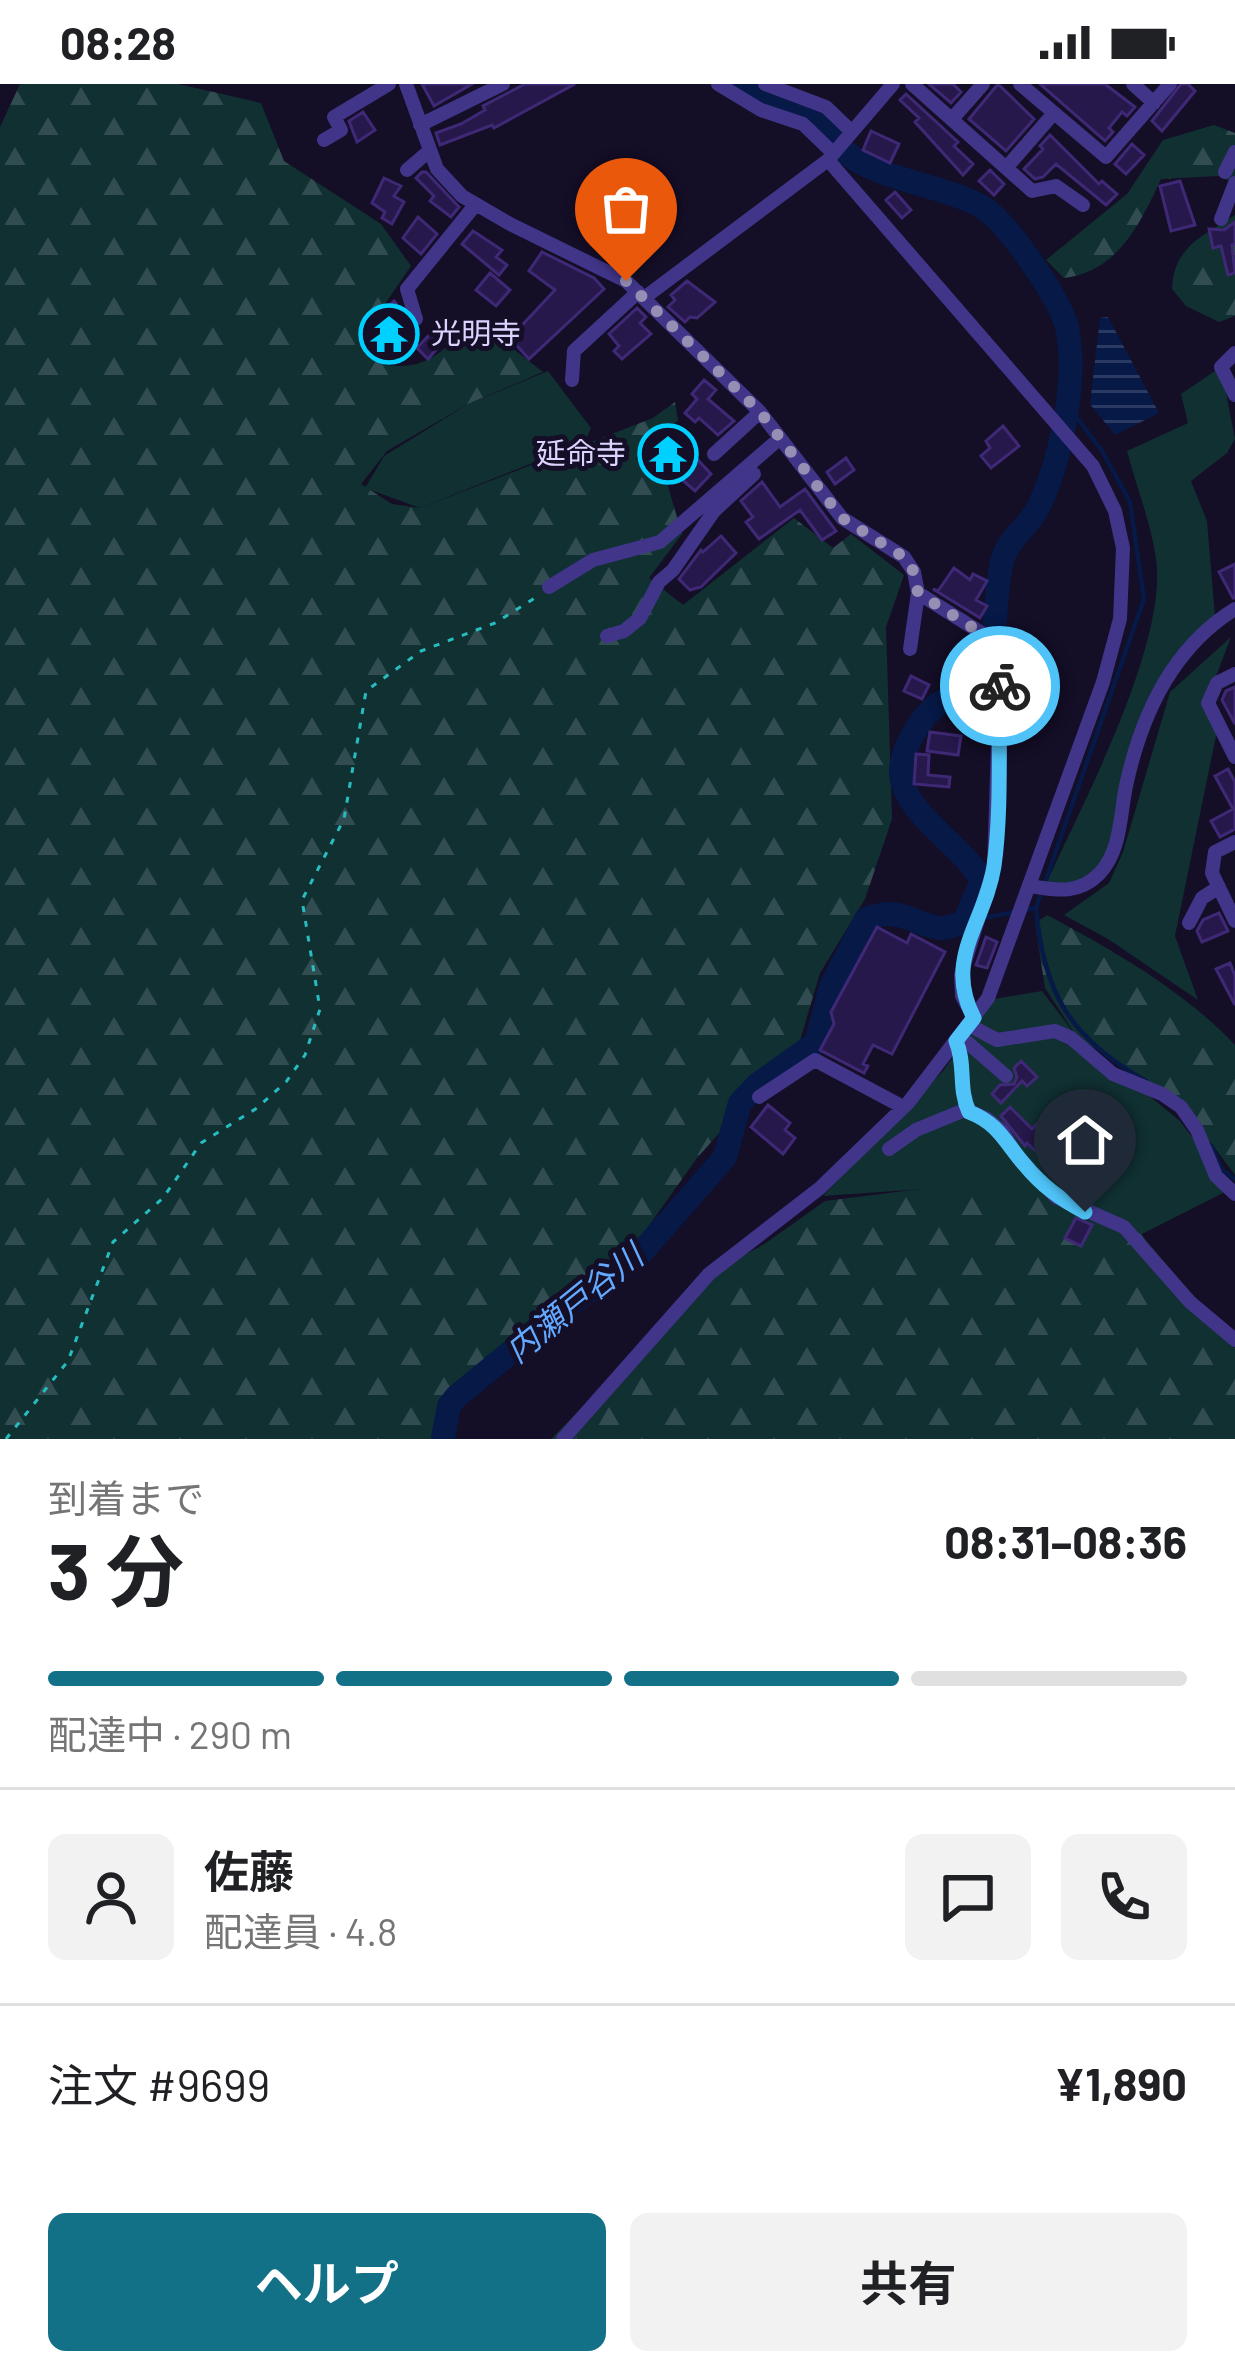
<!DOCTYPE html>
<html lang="ja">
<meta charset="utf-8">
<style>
body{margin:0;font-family:Barlow,"Noto Sans JP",sans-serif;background:#f2f2f2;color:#202124;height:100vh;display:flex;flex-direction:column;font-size:45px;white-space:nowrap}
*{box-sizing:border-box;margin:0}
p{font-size:39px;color:#757577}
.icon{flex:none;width:66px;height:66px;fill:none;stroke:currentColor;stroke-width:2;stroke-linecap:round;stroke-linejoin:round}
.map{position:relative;height:1355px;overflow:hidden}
.details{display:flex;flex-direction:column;background:#fff;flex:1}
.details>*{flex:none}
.pin{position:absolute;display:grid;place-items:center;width:102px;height:102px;color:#fff;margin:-123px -51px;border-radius:50% 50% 50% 0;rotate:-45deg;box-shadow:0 0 12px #0007}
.pin .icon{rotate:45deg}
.courier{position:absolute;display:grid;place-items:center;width:120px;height:120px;margin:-60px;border:9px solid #4fc3f7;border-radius:50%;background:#fff;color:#222;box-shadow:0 3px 15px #0007}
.overview em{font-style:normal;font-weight:700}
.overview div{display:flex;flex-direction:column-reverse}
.overview{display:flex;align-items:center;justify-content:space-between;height:204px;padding:0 48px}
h1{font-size:78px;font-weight:700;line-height:90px}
.bar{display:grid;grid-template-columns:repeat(4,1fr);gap:18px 12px;align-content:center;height:144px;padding:0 48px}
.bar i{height:15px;border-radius:9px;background:#e0e0e0}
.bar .active{background:#127087}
.bar p{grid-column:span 4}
.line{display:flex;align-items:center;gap:30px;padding:0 48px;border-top:3px solid #e0e0e0}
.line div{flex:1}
.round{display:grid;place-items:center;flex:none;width:126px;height:126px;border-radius:18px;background:#f2f2f2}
.primary-button{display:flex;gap:24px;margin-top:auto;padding:24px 48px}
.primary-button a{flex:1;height:138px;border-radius:18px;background:#127087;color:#fff;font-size:48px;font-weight:700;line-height:138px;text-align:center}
.primary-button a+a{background:#f2f2f2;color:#202124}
.status{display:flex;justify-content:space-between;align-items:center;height:84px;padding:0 60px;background:#fff;direction:ltr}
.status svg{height:33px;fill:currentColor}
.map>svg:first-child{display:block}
.grass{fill:#103032}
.forest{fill:url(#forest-firs)}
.water{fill:url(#water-rules)}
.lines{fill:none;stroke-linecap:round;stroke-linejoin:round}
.stream{stroke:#061947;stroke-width:4.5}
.river{stroke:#061947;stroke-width:24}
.building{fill:#26184a;stroke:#3f2977;stroke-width:3}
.path{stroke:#27bdc0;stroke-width:3;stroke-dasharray:6 9;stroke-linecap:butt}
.minor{stroke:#403589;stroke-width:14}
.done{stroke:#968fb3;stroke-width:12;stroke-dasharray:0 21.6}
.route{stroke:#4fc3f7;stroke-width:15}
.labels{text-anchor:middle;stroke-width:10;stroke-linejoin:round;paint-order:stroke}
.poi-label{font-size:30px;fill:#dcd4ff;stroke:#140e27;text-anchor:start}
.water-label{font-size:33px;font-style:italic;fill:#62a9ff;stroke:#140e27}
</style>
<div class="status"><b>08:28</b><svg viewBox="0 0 49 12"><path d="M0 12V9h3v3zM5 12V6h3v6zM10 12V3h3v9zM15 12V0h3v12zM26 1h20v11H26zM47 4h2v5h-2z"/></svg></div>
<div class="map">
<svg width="1235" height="1355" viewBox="0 0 1235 1355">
<defs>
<pattern id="forest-firs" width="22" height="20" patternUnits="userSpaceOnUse" patternTransform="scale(3)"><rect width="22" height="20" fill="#103032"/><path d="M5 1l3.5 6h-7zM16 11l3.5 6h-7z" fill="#324d51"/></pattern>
<pattern id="water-rules" width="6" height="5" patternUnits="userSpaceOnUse" patternTransform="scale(3)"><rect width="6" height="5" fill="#061947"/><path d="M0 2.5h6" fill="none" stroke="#2a3a63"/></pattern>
</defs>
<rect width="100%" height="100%" fill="#140e27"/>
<path class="grass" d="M1221 283 1235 355 1227 369 1191 397 1207 437 1215 533 1158 610 1108 779 1082 798 1046 800C1082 721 1168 559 1156 475 1151 439 1136 402 1127 367L1188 339 1181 310Z
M548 287 591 344 585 358 420 424 365 404 384 372 468 320Z
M1231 553 1204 624 1217 647 1175 852 1198 916 1108 855 1064 831 1109 799 1123 768 1170 608Z
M1042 907 1077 953 1180 1037 1231 1105 1136 1153 924 1105 823 1112 943 987 994 915Z"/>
<path class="forest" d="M20 0H178L261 19 284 77 381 140 411 182 363 252 380 280C428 289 443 266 475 235L543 288 468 320 387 367 361 400 392 420 420 424 653 334 675 318 678 337 650 352 636 375 667 399 682 450 649 494 683 521 794 434 833 464 851 450 904 491 886 543 892 735 865 815 820 889 799 960 697 1074 623 1178 453 1309 439 1355H0V43Z
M1214 41 1235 49V99L1218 92 1161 95C1141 138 1118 188 1064 194L1046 176 1127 110 1163 56Z
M1235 131V232L1219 238 1186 222 1172 205C1174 162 1202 153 1235 131Z
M1047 831C1114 867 1183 906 1235 961V1091L1181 1019 1077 953 1045 904 1035 839Z
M960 1100 1043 1110 1141 1150 1235 1264V1355H551L718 1185 763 1161 825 1117Z"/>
<path class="water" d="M1108 233 1159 329 1115 351 1090 320 1100 234Z"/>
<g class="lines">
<path class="stream" d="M1036 824 1144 515 1130 418 1102 367 1069 323
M1025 826 1036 824C1043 909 1071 955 1146 997
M984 834 1014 828
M1211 1062 1222 1086 1235 1095"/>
<path class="river" d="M443 1355 449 1322 456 1313 568 1221 635 1176 725 1073 740 1019 757 1001 816 959 831 902 866 835C901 823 904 836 935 843 944 846 955 841 964 838L982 797C964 762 904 730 901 690 900 667 919 635 938 620 953 609 974 609 983 591 999 559 993 509 1003 474 1010 452 1030 442 1039 422 1061 375 1078 296 1067 244 1061 216 1015 152 993 131 967 106 894 99 858 77 835 64 822 37 797 24 777 15 756 12 738 0"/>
</g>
<path class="building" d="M422 0H472L434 22Z
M525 0H575L494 44 492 41 440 61 436 49 461 40 485 26 483 22Z
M929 0H953L961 8 951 19Z
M998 0 1034 35 1006 67 969 35Z
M1040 0H1105L1135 23 1127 32 1122 28 1109 44 1113 48 1105 57Z
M1181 0H1188L1195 7 1162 47 1152 37Z
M906 10 958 58 954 62 973 80 963 91 915 38 919 34 900 16Z
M363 28 375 46 357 58 349 37Z
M871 47 899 60 890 79 863 66Z
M1050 51 1099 100 1102 97 1117 110 1106 121 1056 80 1043 93 1035 95 1024 85 1043 65 1040 62Z
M1132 60 1144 71 1126 90 1115 80Z
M990 86 1004 100 994 111 979 97Z
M422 88H426L459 123 451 133 430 117 434 112 416 94Z
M384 94 401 102 394 112 404 118 392 140 382 134 385 128 372 119Z
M1180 97 1195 141 1171 147 1160 102Z
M895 108 911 126 902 134 886 116Z
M418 133 437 150 421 170 403 154Z
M1235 138V160L1232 161 1235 189 1228 191 1221 162 1213 164 1209 145 1224 146Z
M473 147 502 166 496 173 507 181 499 191 462 160Z
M542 168 594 194 604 205 529 275 510 254 555 206 529 187Z
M490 189 510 206 496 222 476 206Z
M687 197 715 218 697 234 690 233 685 238 668 223 675 216 671 211Z
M394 217 402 228 395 236 414 261 398 277 392 271 387 277 374 264 379 253 373 247 377 242 373 238Z
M637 224 646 233 640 239 651 250 622 275 614 267 619 262 609 250Z
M430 250 441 260 428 275 417 264Z
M704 296 716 306 708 315 734 337 718 351 699 334 695 338 685 329 697 315 692 310Z
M1003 342 1019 362 991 384 981 372 990 364 986 357Z
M670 346 711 390 695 407 663 379 657 385 644 374Z
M846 374 854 386 835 400 827 388Z
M762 398 780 423 805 405 836 447 822 456 800 426 759 455 746 438 753 433 741 417Z
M721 452 736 469 701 503 690 506 679 495 701 466 703 468Z
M1235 480V514H1233L1219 488Z
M954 484 970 496 973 490 987 497 976 516 987 522 980 534 933 505 938 507Z
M911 592 929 601 922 615 904 607Z
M1235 603V640L1222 616 1226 607Z
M930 648 961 652 958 671 927 667Z
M916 670 929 671 928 691 950 693 949 703 914 700Z
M1228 685 1235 698V745L1220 753 1211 737 1233 725 1215 692Z
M1219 829 1228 847 1202 858 1197 847 1203 836Z
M877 843 907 859 911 850 945 868 892 970 873 961 863 980 868 982 864 989 820 966 834 940 831 928Z
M986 853 997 858 987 884 976 881Z
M1230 879 1235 892V921L1216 885Z
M1021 977 1037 993 1027 1002 1022 997 1001 1019 992 1010 1000 1001 1014 1000 1017 993 1014 984Z
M768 1021 790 1039 785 1046 795 1054 783 1070 751 1043Z
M1010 1023 1032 1045 1047 1030 1063 1046 1073 1036 1087 1050 1053 1084 1027 1059 1025 1062 1001 1032Z
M1076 1134 1092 1141 1081 1162 1065 1154Z"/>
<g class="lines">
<path class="path" d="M6 1355 68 1277 113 1158 163 1114 201 1059 257 1024 286 998 305 971 320 925 302 816 344 735 366 607 421 567 495 539 538 512"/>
<path class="minor" d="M406 0 437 85 462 112 510 140 626 197 760 328 842 434 904 473 914 488 918 509 910 565
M718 0 761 26 803 40 833 69
M765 0 826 23 851 47
M912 0 1032 107 1056 102 1083 121
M1020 0 1106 73 1170 0
M1133 0 1154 19
M952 35 983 0
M420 41 503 0
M324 56 341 46 334 33 389 0
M1006 84 1054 29
M407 86 429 67
M1225 88 1235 68
M1221 135 1235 99
M644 214 828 76 893 0
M416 235 407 205 476 120
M1235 269 1221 283 1235 311
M572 296 574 267 638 208
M714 370 760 328
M549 503 593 476 660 458 779 355
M918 509 999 560 1001 567 994 784 961 891 962 912 974 934
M607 552 624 547 640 534 659 498 673 486 714 427 754 390
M1235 590 1217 599 1208 619 1235 673
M1235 758 1215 768 1212 789 1235 837
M1030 802C1056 806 1078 811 1099 790 1121 768 1120 731 1126 702 1141 632 1172 564 1235 525
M1189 839 1202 814 1219 803
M969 941 997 956 1055 947 1071 954 1113 990 1162 1010 1181 1023 1197 1046 1216 1092 1235 1110
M960 952 1006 992
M957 957C966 980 958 1005 969 1027L987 1035 1002 1047 1020 1076 1056 1113 1124 1143 1190 1218 1235 1256
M759 1013 815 976 903 1023
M889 1065 916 1046 967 1025
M563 1355 709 1190 820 1104 908 1019 988 914 1103 598 1120 535 1123 464 1115 427 1093 382 828 76"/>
</g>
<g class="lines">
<path class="done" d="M626 197 760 328 842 434 904 473 914 488 918 509 999 560 1000 602"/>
<path class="route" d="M1000 602C998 661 1002 724 994 782 985 839 943 875 974 934L956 957C966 980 958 1005 969 1028 998 1039 1005 1058 1024 1080 1042 1102 1060 1115 1085 1128"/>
</g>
<defs>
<symbol id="temple-ring" viewBox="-11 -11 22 22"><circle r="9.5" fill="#140e27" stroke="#00d0ff" stroke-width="1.5"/><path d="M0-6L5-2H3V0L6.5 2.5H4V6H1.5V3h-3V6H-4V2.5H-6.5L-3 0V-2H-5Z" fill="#00d0ff"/></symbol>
</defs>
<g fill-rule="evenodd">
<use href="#temple-ring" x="356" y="217" width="66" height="66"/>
<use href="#temple-ring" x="635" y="337" width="66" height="66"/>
</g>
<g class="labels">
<g class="poi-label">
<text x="431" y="260">光明寺</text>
<text x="626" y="380" text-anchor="end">延命寺</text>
</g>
<g class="water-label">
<text transform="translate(574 1219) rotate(-39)" y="12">内瀬戸谷川</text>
</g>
</g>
</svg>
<div class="pin" style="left:626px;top:197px;background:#ea580c"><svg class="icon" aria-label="bag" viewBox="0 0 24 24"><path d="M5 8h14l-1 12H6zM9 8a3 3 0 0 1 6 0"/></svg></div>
<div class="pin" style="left:1085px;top:1128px;background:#1f2937"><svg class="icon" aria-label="home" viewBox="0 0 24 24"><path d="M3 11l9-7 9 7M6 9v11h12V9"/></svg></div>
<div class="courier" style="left:1000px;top:602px"><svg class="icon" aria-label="bike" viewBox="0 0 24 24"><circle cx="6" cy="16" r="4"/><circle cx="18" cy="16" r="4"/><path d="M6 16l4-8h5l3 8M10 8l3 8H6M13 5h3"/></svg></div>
</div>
<section class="details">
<div class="overview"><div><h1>3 分</h1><p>到着まで</p></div><em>08:31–08:36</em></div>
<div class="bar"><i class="active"></i><i class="active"></i><i class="active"></i><i></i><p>配達中 · 290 m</p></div>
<div class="line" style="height:216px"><a class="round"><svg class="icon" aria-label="person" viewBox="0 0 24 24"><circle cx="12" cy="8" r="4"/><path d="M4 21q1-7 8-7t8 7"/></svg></a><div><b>佐藤</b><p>配達員 · 4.8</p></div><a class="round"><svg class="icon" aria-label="chat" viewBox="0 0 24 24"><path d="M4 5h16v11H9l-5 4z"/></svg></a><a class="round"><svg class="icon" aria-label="phone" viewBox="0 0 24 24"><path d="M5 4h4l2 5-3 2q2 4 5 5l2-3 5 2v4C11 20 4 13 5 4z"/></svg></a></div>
<div class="line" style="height:156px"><div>注文 #9699</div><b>¥1,890</b></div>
<div class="primary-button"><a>ヘルプ</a><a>共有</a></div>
</section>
